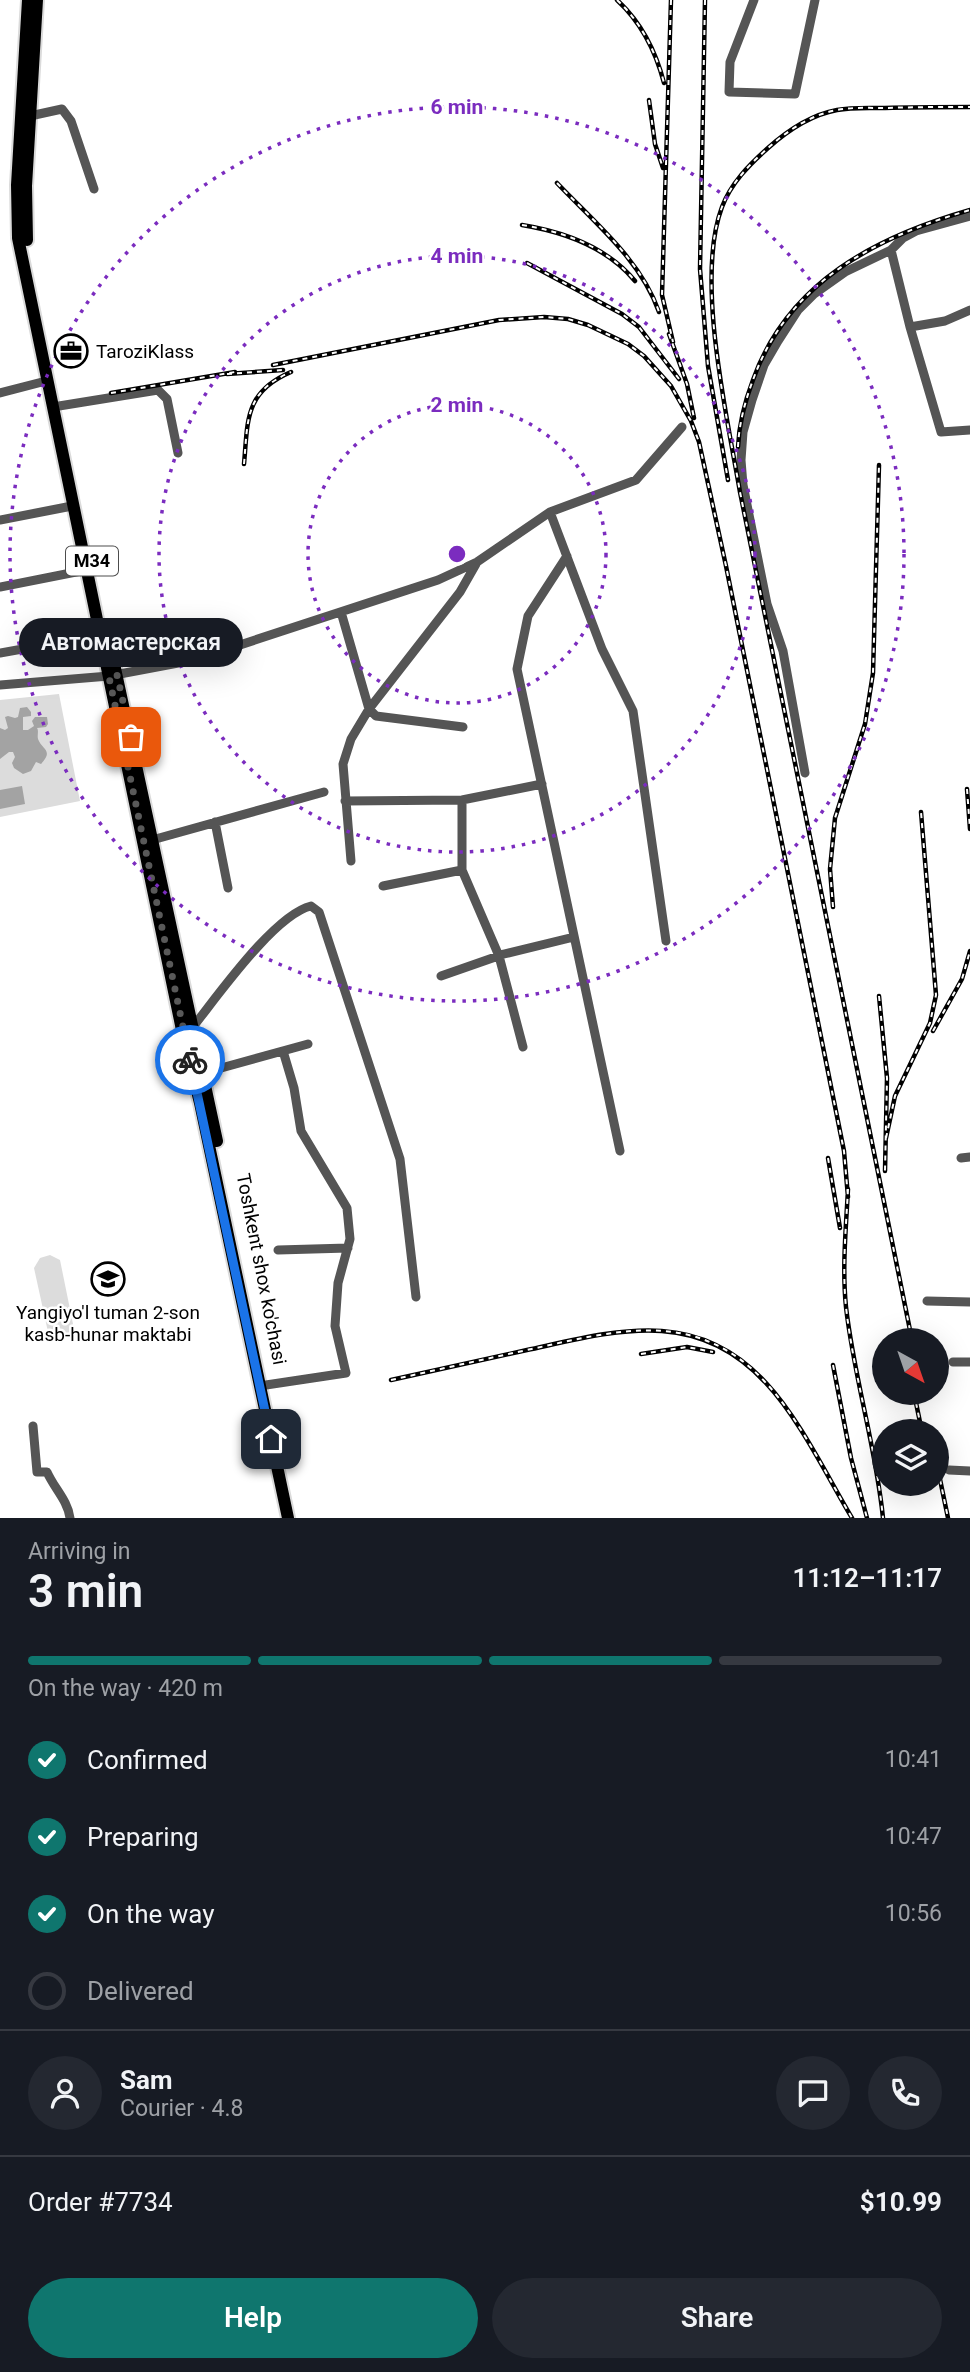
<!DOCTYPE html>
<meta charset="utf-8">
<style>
body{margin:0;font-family:Roboto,sans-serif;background:#242831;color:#f1f3f6;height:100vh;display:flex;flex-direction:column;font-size:26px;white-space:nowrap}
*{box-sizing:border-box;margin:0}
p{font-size:23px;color:#9ea1a6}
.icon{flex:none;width:38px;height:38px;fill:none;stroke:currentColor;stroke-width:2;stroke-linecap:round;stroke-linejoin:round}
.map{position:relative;height:1518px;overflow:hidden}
.details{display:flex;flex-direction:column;background:#171b24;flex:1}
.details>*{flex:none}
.needle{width:46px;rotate:140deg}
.tools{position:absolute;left:872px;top:1328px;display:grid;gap:14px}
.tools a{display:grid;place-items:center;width:77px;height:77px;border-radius:50%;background:#171b24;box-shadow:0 7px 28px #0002;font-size:35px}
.pin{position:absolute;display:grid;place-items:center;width:60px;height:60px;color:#fff;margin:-30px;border-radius:14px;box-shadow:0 4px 10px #0006}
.courier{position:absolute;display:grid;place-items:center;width:70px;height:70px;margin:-35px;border:5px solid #1a73e8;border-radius:50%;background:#fff;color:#222;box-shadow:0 2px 9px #0007}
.bubble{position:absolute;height:49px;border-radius:24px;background:#171b24;box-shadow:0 7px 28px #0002;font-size:23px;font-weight:600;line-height:49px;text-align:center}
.overview em{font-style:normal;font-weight:600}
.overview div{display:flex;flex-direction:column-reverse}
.overview{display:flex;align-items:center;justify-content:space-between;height:119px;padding:0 28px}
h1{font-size:46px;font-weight:600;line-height:52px}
.bar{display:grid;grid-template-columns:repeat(4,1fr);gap:10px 7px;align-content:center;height:84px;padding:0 28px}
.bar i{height:9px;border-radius:5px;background:#363941}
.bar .selected{background:#0f766e}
.bar p{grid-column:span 4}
.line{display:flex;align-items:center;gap:18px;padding:0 28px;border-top:2px solid #363941}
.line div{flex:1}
.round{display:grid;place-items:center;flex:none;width:74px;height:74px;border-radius:37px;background:#242831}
ol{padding:0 28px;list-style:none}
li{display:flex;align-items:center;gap:21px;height:77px}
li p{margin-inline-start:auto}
li .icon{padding:7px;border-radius:50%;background:#0f766e;color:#fff;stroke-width:4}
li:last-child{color:#9ea1a6}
li i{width:38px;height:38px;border:4px solid #363941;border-radius:50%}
.button{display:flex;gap:14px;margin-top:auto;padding:14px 28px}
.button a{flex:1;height:80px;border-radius:42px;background:#0f766e;color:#fff;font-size:28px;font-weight:600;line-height:80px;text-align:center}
.button a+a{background:#242831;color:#f1f3f6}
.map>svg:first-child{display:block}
.green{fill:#dcdcdc}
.water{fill:#a3a3a3}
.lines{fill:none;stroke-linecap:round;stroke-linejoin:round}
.major-casing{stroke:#dbdbdb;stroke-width:16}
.minor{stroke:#555;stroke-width:9}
.major{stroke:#000;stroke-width:12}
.rail-casing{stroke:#000;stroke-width:4.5}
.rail{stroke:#fff;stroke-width:2;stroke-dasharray:5;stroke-linecap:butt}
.done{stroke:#595959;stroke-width:7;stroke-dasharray:0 12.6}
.route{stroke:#1a73e8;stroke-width:9}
.ring{fill:none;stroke:#7b2cbf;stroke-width:3.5;stroke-dasharray:3.5 7}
.labels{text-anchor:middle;stroke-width:5;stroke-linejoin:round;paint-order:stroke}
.shield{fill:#fff;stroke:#4c4c4c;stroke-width:2}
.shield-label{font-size:18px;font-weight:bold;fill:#000}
.poi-label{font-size:19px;fill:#000;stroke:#fff;text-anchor:start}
.street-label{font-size:19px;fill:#000;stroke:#fff}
.centre{fill:#7b2cbf;stroke:#fff;stroke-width:3.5}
.ring-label{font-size:21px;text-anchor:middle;font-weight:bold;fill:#7b2cbf;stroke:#fff;stroke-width:5;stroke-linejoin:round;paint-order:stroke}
</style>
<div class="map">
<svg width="970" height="1518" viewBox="0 0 970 1518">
<rect width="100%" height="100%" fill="#fff"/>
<path class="green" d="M59 694 80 801 0 817V700Z
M50 1255 60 1260 73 1324 68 1334 58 1337 48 1332 34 1268 40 1258Z"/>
<path class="water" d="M27 707 31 712V716L23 717V730H28L34 726 32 721 35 717H47L48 724 46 727 37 728C39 731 37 735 38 739 42 750 54 750 41 764L36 762 31 771 23 774 14 768 12 763 15 757 13 752H9L0 759V728L5 730 8 728 5 717 8 716 15 718 18 717 20 708Z
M22 786 25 804 0 809V790Z"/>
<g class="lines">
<defs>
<path id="major" d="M28 0 17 185 18 238 182 1030 200 1103 288 1518
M27 240 26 186 37 0
M113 659 217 1141"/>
</defs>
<use href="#major" class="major-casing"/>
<path class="minor" d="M754 0 730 62 729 92 795 94 815 0
M30 116 62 109 71 121 94 189
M891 250 910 327 941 432 970 430
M910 327 945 321 970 310
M0 393 46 381
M59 406 158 390 167 399 178 453
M550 512 602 649 633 711 666 941
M0 520 72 506
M567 556 528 616 517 669 620 1151
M0 587 86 570
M341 612 369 709 376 716 463 727
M0 653 100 635
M0 685 109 676 194 660 438 580 477 562 550 512 636 480 682 427
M805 773 783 651 767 604 743 485 741 460 743 432 752 400 764 365 778 341 798 310 814 294 845 272 891 250 903 238 916 231 970 216
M462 800V870L499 956 523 1047
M345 801 462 800 542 784
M215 822 228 888
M152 840 324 792
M351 861 343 764 351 739 369 709 460 592 476 564
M383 886 462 870
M441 976 504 954 574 937
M192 1028C217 997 274 915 311 906L319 912 400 1159 416 1297
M203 1073 308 1044
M961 1158 970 1157
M278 1250 348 1248
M927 1301 970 1302
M953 1362H970
M266 1385 346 1373 335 1326 338 1283 350 1239 347 1208 301 1131 294 1088 283 1051
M33 1426 37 1472H47C54 1488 68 1501 70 1518
M949 1470 970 1471"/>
<use href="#major" class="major"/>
<defs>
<path id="rail" d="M617 0C641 22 656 52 664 83
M671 0 662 295 673 342
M705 0 700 269 708 366 728 480
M649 100 655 144 663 168
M557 183C594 222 641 260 659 312
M522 225C565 232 607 247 635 281
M527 263 622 314 639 327 679 379
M669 334 687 384 694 418
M273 365 499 320 544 317 568 319 588 325 628 344 644 356 671 386 691 421 699 442 726 566 844 1151 848 1197
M227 374 283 370
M111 393 235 372
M738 447C739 424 745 401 753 380 788 282 876 237 970 210
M244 464C248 421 244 392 291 372
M967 789 970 829
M833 907 830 869 835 818 865 724 873 673 879 465
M879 996 887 1078 885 1171
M933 1031 962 979 970 951
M886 1138 895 1096 930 1023 936 995 921 812
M828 1158 840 1228
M848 1189C846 1228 842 1268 846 1307 854 1378 876 1447 883 1518
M912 1340 740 492C727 416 695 278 722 207 731 183 749 165 768 148 787 131 810 115 837 110 852 107 869 108 885 108 913 107 942 107 970 107
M641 1354 687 1347 713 1352
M833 1365 851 1458 867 1518
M391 1380C436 1370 481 1360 527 1350 615 1331 696 1306 766 1383 799 1418 827 1476 852 1518
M914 1393 922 1432
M936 1460 948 1518"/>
</defs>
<use href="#rail" class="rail-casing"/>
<use href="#rail" class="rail"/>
</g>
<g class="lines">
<path class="done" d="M131 737 117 675 109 677 190 1060"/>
<path class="route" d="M190 1060 271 1439"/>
</g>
<g class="ring">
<circle cx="457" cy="554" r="149"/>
<circle cx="457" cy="554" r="298"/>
<circle cx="457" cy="554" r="447"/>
</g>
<defs>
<symbol id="office-ring" viewBox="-11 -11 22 22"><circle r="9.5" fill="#fff" stroke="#000" stroke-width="1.5"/><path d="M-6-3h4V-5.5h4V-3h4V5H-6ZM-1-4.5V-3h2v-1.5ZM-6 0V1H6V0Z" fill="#000"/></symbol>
<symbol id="university-ring" viewBox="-11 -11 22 22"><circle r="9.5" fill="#fff" stroke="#000" stroke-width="1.5"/><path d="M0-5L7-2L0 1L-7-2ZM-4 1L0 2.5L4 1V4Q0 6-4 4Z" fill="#000"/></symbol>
</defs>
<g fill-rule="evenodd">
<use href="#office-ring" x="52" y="332" width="38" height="38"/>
<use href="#university-ring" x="89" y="1260" width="38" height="38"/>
</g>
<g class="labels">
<rect class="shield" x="66" y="546.5" width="52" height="29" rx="5"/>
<g class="shield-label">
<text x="92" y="567">M34</text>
</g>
<g class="poi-label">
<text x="96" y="358">TaroziKlass</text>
<text x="108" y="1319" text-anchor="middle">Yangiyo'l tuman 2-son<tspan x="108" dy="22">kasb-hunar maktabi</tspan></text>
</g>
<g class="street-label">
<text transform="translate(262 1269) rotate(79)" y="7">Toshkent shox ko'chasi</text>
</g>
</g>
<circle cx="457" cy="554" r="10" class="centre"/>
<g class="ring-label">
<text x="457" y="114">6 min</text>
<text x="457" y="263">4 min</text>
<text x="457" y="412">2 min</text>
</g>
</svg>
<div class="tools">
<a><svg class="needle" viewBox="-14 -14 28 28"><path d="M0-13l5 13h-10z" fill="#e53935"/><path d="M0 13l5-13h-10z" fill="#9ea1a6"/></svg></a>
<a><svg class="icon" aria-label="layers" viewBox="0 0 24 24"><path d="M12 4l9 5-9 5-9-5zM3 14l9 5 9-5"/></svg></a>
</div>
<div class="pin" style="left:131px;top:737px;background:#ea580c"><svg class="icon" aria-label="bag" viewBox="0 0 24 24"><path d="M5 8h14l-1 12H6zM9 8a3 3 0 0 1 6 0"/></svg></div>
<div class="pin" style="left:271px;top:1439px;background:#1f2937"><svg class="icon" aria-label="home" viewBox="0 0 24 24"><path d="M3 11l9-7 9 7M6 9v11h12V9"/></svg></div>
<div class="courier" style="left:190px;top:1060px"><svg class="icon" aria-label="bike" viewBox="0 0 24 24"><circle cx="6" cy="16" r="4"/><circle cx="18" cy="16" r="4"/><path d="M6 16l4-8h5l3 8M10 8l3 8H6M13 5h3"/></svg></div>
<div class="bubble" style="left:19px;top:618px;width:224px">Автомастерская</div>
</div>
<section class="details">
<div class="overview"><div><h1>3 min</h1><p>Arriving in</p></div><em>11:12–11:17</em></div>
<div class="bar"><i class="selected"></i><i class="selected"></i><i class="selected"></i><i></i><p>On the way · 420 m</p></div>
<ol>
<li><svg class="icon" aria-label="check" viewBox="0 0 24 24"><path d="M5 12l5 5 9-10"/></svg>Confirmed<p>10:41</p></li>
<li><svg class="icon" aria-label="check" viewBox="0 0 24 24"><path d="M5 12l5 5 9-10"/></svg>Preparing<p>10:47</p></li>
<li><svg class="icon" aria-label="check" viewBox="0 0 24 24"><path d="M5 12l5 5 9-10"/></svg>On the way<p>10:56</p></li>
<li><i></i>Delivered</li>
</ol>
<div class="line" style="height:126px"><a class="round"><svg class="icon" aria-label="person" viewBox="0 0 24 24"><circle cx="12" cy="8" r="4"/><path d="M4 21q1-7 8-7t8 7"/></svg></a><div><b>Sam</b><p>Courier · 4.8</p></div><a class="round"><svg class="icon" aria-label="chat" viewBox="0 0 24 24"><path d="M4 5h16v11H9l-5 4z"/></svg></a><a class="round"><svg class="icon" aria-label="phone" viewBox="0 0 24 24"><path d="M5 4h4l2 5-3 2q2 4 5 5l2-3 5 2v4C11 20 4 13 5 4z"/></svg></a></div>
<div class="line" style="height:91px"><div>Order #7734</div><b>$10.99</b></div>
<div class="button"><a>Help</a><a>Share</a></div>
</section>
